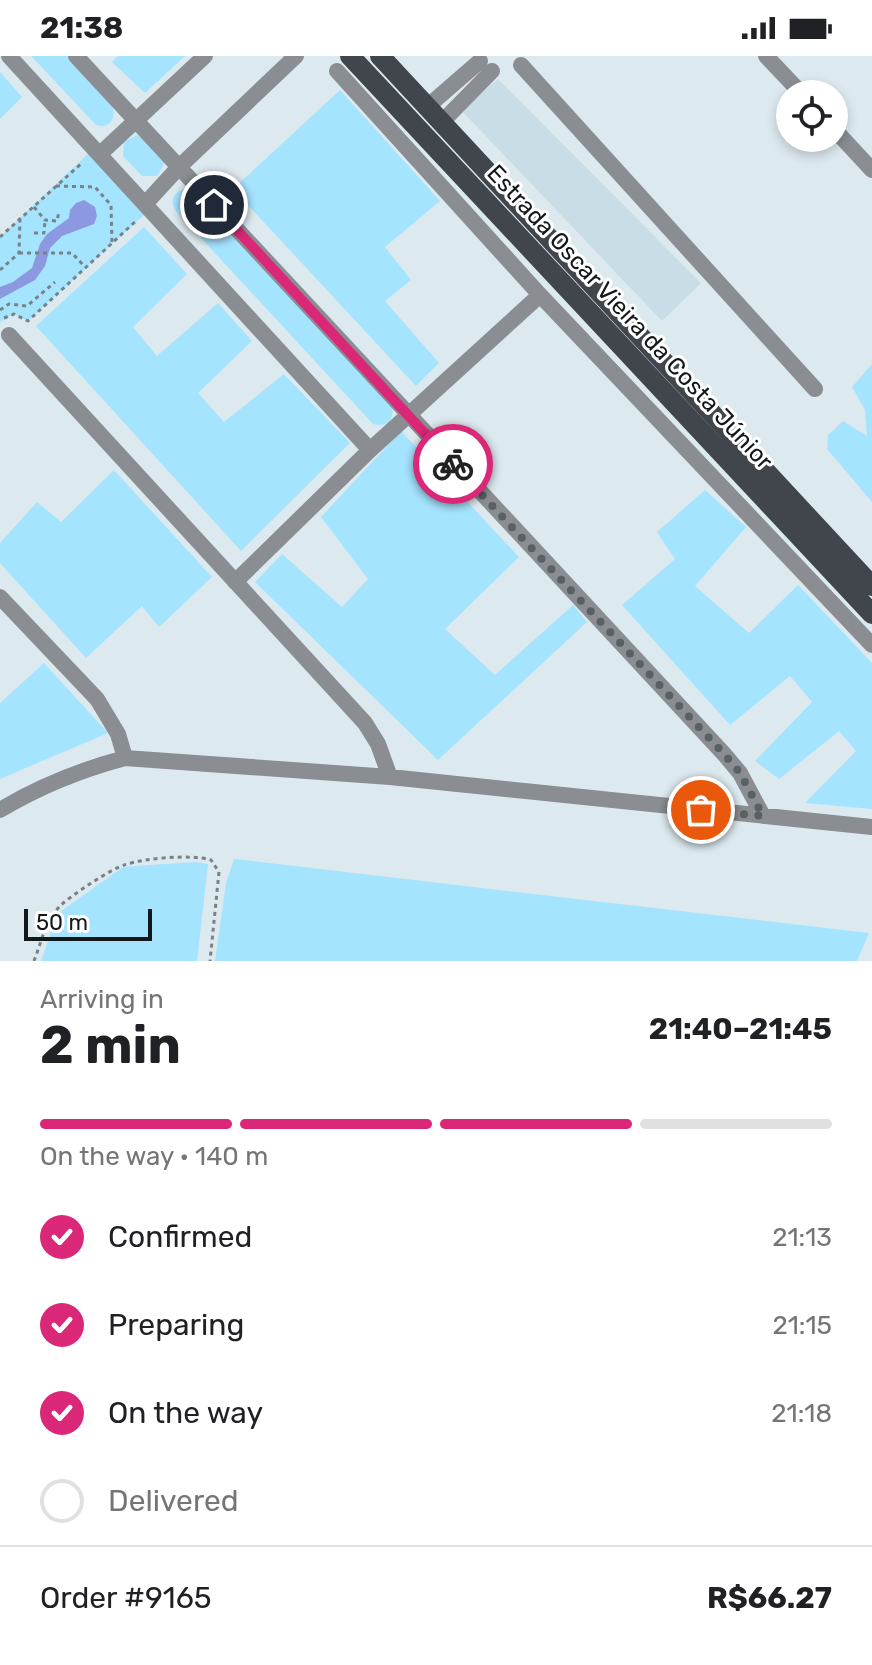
<!DOCTYPE html>
<meta charset="utf-8">
<style>
body{margin:0;font-family:Rubik,sans-serif;background:#f2f2f2;color:#202124;height:100vh;display:flex;flex-direction:column;font-size:30px;white-space:nowrap}
*{box-sizing:border-box;margin:0}
p{font-size:26px;color:#757577}
.icon{flex:none;width:44px;height:44px;fill:none;stroke:currentColor;stroke-width:2;stroke-linecap:round;stroke-linejoin:round}
.map{position:relative;height:905px;overflow:hidden}
.side{display:flex;flex-direction:column;background:#fff;flex:1}
.side>*{flex:none}
.tools{position:absolute;left:776px;top:24px;display:grid;gap:16px}
.tools a{display:grid;place-items:center;width:72px;height:72px;border-radius:50%;background:#fff;box-shadow:0 4px 12px #0003;font-size:40px}
.scale{position:absolute;left:24px;bottom:20px;width:128px;box-sizing:border-box;padding-left:8px;border:4px solid #13181a;border-top:0;font-size:22px;line-height:28px;white-space:nowrap;color:#13181a;-webkit-text-stroke:6px #fff;paint-order:stroke}
.pin{position:absolute;display:grid;place-items:center;width:68px;height:68px;color:#fff;margin:-34px;border:4px solid #fff;border-radius:50%;box-shadow:0 2px 8px #0007}
.courier{position:absolute;display:grid;place-items:center;width:80px;height:80px;margin:-40px;border:6px solid #db2777;border-radius:50%;background:#fff;color:#222;box-shadow:0 2px 10px #0007}
.overview em{font-style:normal;font-weight:700}
.overview div{display:flex;flex-direction:column-reverse}
.overview{display:flex;align-items:center;justify-content:space-between;height:136px;padding:0 40px}
h1{font-size:52px;font-weight:700;line-height:60px}
.bar{display:grid;grid-template-columns:repeat(4,1fr);gap:12px 8px;align-content:center;height:96px;padding:0 40px}
.bar i{height:10px;border-radius:6px;background:#e0e0e0}
.bar .selected{background:#db2777}
.bar p{grid-column:span 4}
.line{display:flex;align-items:center;gap:20px;padding:0 40px;border-top:2px solid #e0e0e0}
.line div{flex:1}
ol{padding:0 40px;list-style:none}
li{display:flex;align-items:center;gap:24px;height:88px}
li p{margin-inline-start:auto}
li .icon{padding:8px;border-radius:50%;background:#db2777;color:#fff;stroke-width:4}
li:last-child{color:#757577}
li i{width:44px;height:44px;border:4px solid #e0e0e0;border-radius:50%}
.status{display:flex;justify-content:space-between;align-items:center;height:56px;padding:0 40px;background:#fff;direction:ltr}
.status svg{height:22px;fill:currentColor}
.map>svg:first-child{display:block}
.built{fill:#c8dde6}
.green{fill:#a5e4ff}
.water{fill:#8c99e1}
.lines{fill:none;stroke-linecap:round;stroke-linejoin:round}
.path{stroke:#798286;stroke-width:3;stroke-dasharray:4 4;stroke-linecap:butt}
.minor{stroke:#8a8d91;stroke-width:16}
.primary{stroke:#40464c;stroke-width:20}
.done{stroke:#596165;stroke-width:8;stroke-dasharray:0 14.4}
.route{stroke:#db2777;stroke-width:10}
.labels{text-anchor:middle;stroke-width:6;stroke-linejoin:round;paint-order:stroke}
.street-label{font-size:24px;fill:#13181a;stroke:#fff}
</style>
<div class="status"><b>21:38</b><svg viewBox="0 0 49 12"><path d="M0 12V9h3v3zM5 12V6h3v6zM10 12V3h3v9zM15 12V0h3v12zM26 1h20v11H26zM47 4h2v5h-2z"/></svg></div>
<div class="map">
<svg width="872" height="905" viewBox="0 0 872 905">
<rect width="100%" height="100%" fill="#dce9ef"/>
<path class="built" d="M498 23 701 227 662 265 461 54Z"/>
<path class="green" d="M31 0H68L112 50C117 63 109 73 96 69Z
M118 0H185L145 37 112 6Z
M0 16 22 41 0 63Z
M340 34 440 145 385 191 411 224 385 245 439 307 416 330 233 133Z
M137 79 142 80 165 107 157 120H142L123 100 124 86Z
M94 92 146 157 28 265 14 258 0 266V181Z
M188 133 392 350C395 364 386 372 373 368L177 156C168 145 174 134 188 133Z
M144 171 187 218 133 271 157 300 218 247 252 285 198 337 224 366 284 318 350 387 241 495 36 270Z
M872 308V446L827 393 828 379 843 365 867 380 865 354 852 331Z
M401 375 519 501 445 573 495 619 573 549 587 566 438 704 255 526 282 498 342 551 368 523 321 461Z
M114 414 212 521 159 571 142 550 86 602 0 507V487L37 446 61 466Z
M705 434 746 471 695 530 749 577 798 529 872 607V753L805 747 856 695 839 675 779 723 755 705 812 646 790 620 730 669 622 549 675 503 657 476Z
M44 607 108 677 0 723V647Z
M234 803 869 877 857 905H215L226 827Z
M194 806 208 808 197 905H41L57 858 123 811Z"/>
<path class="water" d="M84 144 95 151 97 160 94 168 62 180 50 192 45 210 35 224 0 243V231L13 226 32 212 40 188 47 178 69 162 70 154 76 147Z"/>
<g class="lines">
<path class="path" d="M56 130 95 131 111 149 112 187
M34 151 45 164 57 165 59 155
M34 177H44L45 164
M0 181 83 106
M19 197H72L85 211
M0 214 19 197 20 163
M0 254 9 248 27 250 55 226
M4 262 14 258 28 265 137 164
M34 905C41 887 46 863 61 849 72 839 111 813 124 809 145 802 191 798 211 804L219 816 210 905"/>
<path class="minor" d="M9 0 370 394
M76 0 724 698 740 717 763 760
M766 0 802 38
M521 9 815 333
M337 15 540 239 872 589
M427 51 480 5
M441 67 492 15
M834 73 872 114
M100 98 205 0
M146 147 179 111 296 0
M9 279 365 667 378 688 390 721
M235 526 370 394 540 239
M0 541 97 643 118 678 125 702
M0 754C40 730 80 714 125 702L390 721 872 771"/>
<path class="primary" d="M350 0 872 558
M380 0 872 530"/>
</g>
<g class="lines">
<path class="done" d="M453 408 724 698 740 717 763 760 701 754"/>
<path class="route" d="M214 149 453 408"/>
</g>
<g class="labels">
<g class="street-label">
<text transform="translate(630 261) rotate(47)" y="8">Estrada Oscar Vieira da Costa Júnior</text>
</g>
</g>
</svg>
<div class="tools">
<a><svg class="icon" aria-label="locate" viewBox="0 0 24 24"><circle cx="12" cy="12" r="6"/><path d="M12 2v4M12 18v4M2 12h4M18 12h4"/></svg></a>
</div>
<div class="scale">50 m</div>
<div class="pin" style="left:701px;top:754px;background:#ea580c"><svg class="icon" aria-label="bag" viewBox="0 0 24 24"><path d="M5 8h14l-1 12H6zM9 8a3 3 0 0 1 6 0"/></svg></div>
<div class="pin" style="left:214px;top:149px;background:#1f2937"><svg class="icon" aria-label="home" viewBox="0 0 24 24"><path d="M3 11l9-7 9 7M6 9v11h12V9"/></svg></div>
<div class="courier" style="left:453px;top:408px"><svg class="icon" aria-label="bike" viewBox="0 0 24 24"><circle cx="6" cy="16" r="4"/><circle cx="18" cy="16" r="4"/><path d="M6 16l4-8h5l3 8M10 8l3 8H6M13 5h3"/></svg></div>
</div>
<section class="side">
<div class="overview"><div><h1>2 min</h1><p>Arriving in</p></div><em>21:40–21:45</em></div>
<div class="bar"><i class="selected"></i><i class="selected"></i><i class="selected"></i><i></i><p>On the way · 140 m</p></div>
<ol>
<li><svg class="icon" aria-label="check" viewBox="0 0 24 24"><path d="M5 12l5 5 9-10"/></svg>Confirmed<p>21:13</p></li>
<li><svg class="icon" aria-label="check" viewBox="0 0 24 24"><path d="M5 12l5 5 9-10"/></svg>Preparing<p>21:15</p></li>
<li><svg class="icon" aria-label="check" viewBox="0 0 24 24"><path d="M5 12l5 5 9-10"/></svg>On the way<p>21:18</p></li>
<li><i></i>Delivered</li>
</ol>
<div class="line" style="height:104px"><div>Order #9165</div><b>R$66.27</b></div>
</section>
